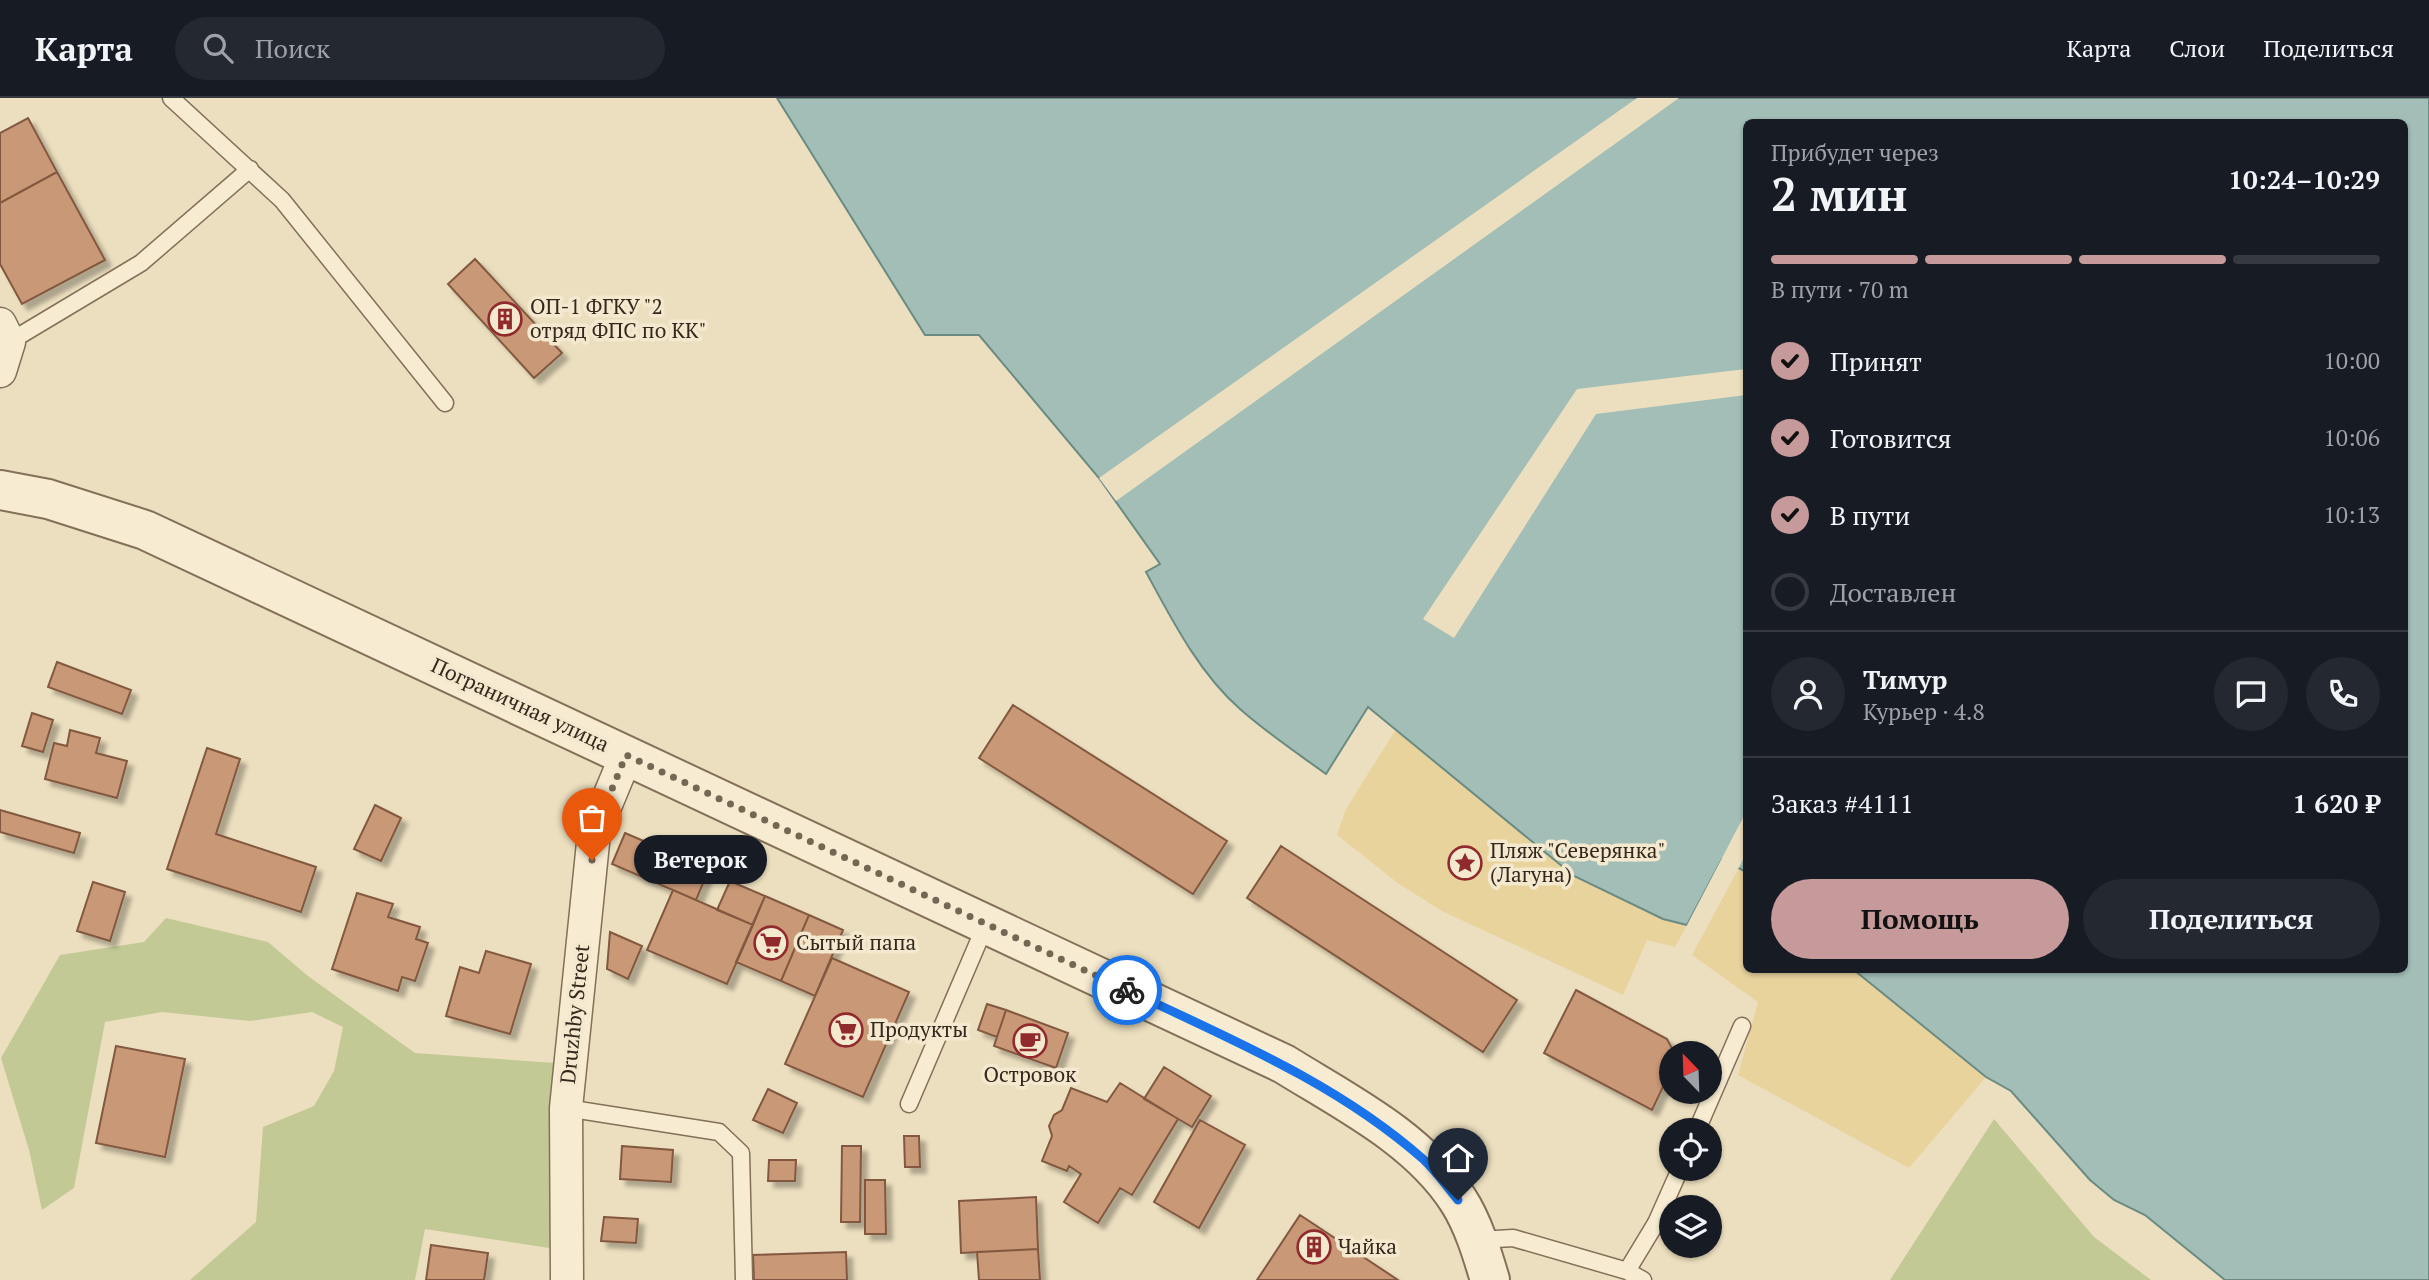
<!DOCTYPE html>
<html lang="ru">
<meta charset="utf-8">
<style>
body{margin:0;font-family:"PT Serif",serif;background:#242831;color:#f1f3f6;height:100vh;display:flex;flex-direction:column;font-size:26px;white-space:nowrap}
*{box-sizing:border-box;margin:0}
p{font-size:23px;color:#9ea1a6}
.icon{flex:none;width:38px;height:38px;fill:none;stroke:currentColor;stroke-width:2;stroke-linecap:round;stroke-linejoin:round}
.map{position:relative;flex:1;overflow:hidden}
.panel{position:absolute;left:1743px;top:21px;width:665px;height:854px;display:flex;flex-direction:column;background:#171b24;border-radius:10px;box-shadow:0 2px 5px #0004}
.panel>*{flex:none}
.needle{width:46px;rotate:337deg}
.controls{position:absolute;left:1659px;top:943px;display:grid;gap:14px}
.controls a{display:grid;place-items:center;width:63px;height:63px;border-radius:50%;background:#171b24;box-shadow:0 2px 5px #0004;font-size:35px}
.pin{position:absolute;display:grid;place-items:center;width:60px;height:60px;color:#fff;margin:-72px -30px;border-radius:50% 50% 50% 0;rotate:-45deg;box-shadow:0 0 7px #0007}
.pin .icon{rotate:45deg}
.courier{position:absolute;display:grid;place-items:center;width:70px;height:70px;margin:-35px;border:5px solid #1a73e8;border-radius:50%;background:#fff;color:#222;box-shadow:0 2px 9px #0007}
.bubble{position:absolute;height:49px;border-radius:24px;background:#171b24;box-shadow:0 2px 5px #0004;font-size:23px;font-weight:600;line-height:49px;text-align:center}
.headline em{font-style:normal;font-weight:600}
.headline div{display:flex;flex-direction:column-reverse}
.headline{display:flex;align-items:center;justify-content:space-between;height:119px;padding:0 28px}
h1{font-size:46px;font-weight:600;line-height:52px}
.bar{display:grid;grid-template-columns:repeat(4,1fr);gap:10px 7px;align-content:center;height:84px;padding:0 28px}
.bar i{height:9px;border-radius:5px;background:#363941}
.bar .current{background:#c6999b}
.bar p{grid-column:span 4}
.line{display:flex;align-items:center;gap:18px;padding:0 28px;border-top:2px solid #363941}
.line div{flex:1}
.round{display:grid;place-items:center;flex:none;width:74px;height:74px;border-radius:37px;background:#242831}
ol{padding:0 28px;list-style:none}
li{display:flex;align-items:center;gap:21px;height:77px}
li p{margin-inline-start:auto}
li .icon{padding:7px;border-radius:50%;background:#c6999b;color:#111;stroke-width:4}
li:last-child{color:#9ea1a6}
li i{width:38px;height:38px;border:4px solid #363941;border-radius:50%}
.action{display:flex;gap:14px;margin-top:auto;padding:14px 28px}
.action a{flex:1;height:80px;border-radius:42px;background:#c6999b;color:#111;font-size:28px;font-weight:600;line-height:80px;text-align:center}
.action a+a{background:#242831;color:#f1f3f6}
header{display:flex;align-items:center;gap:42px;box-sizing:border-box;height:98px;padding:0 35px;background:#171b24;border-bottom:2px solid #363941}
header strong{font-size:33px}
nav{display:flex;gap:38px;margin-inline-start:auto;font-size:24px}
.search{width:490px;height:63px;background:#242831;display:flex;align-items:center;gap:18px;box-sizing:border-box;padding:0 24px;border-radius:38px;color:#9ea1a6;font-size:26px}
.map>svg:first-child{display:block}
.green{fill:#c3c994}
.sand{fill:#e8d39d}
.water{fill:#a2beb6;stroke:#6a8b83;stroke-width:2}
.pier{fill:#ecdfbf}
.building{fill:#c99876;stroke:#82593f;stroke-width:2;filter:url(#shadow)}
.lines{fill:none;stroke-linecap:round;stroke-linejoin:round}
.service-casing{stroke:#846f58;stroke-width:19}
.minor-casing{stroke:#846f58;stroke-width:35}
.tertiary-casing{stroke:#846f58;stroke-width:42}
.service{stroke:#f7ecd2;stroke-width:16}
.minor{stroke:#f7ecd2;stroke-width:32}
.tertiary{stroke:#f7ecd2;stroke-width:38}
.done{stroke:#746855;stroke-width:7;stroke-dasharray:0 12.6}
.route{stroke:#1a73e8;stroke-width:9}
.labels{text-anchor:middle;stroke-width:7;stroke-linejoin:round;paint-order:stroke}
.poi-label{font-size:21px;fill:#34281c;stroke:#f4e9cf;text-anchor:start}
.street-label{font-size:21px;fill:#34281c;stroke:#f4e9cf}
</style>
<header>
<strong>Карта</strong>
<div class="search"><svg class="icon" aria-label="search" viewBox="0 0 24 24"><circle cx="10" cy="10" r="6"/><path d="M15 15l6 6"/></svg>Поиск</div>
<nav><a>Карта</a><a>Слои</a><a>Поделиться</a></nav>
</header>
<div class="map">
<svg width="2429" height="1182" viewBox="0 0 2429 1182">
<defs>
<filter id="shadow"><feDropShadow dx="6" dy="6" stdDeviation="2" flood-color="#0004"/></filter>
</defs>
<rect width="100%" height="100%" fill="#ecdfbf"/>
<path class="green" d="M166 820 268 844 308 878 415 955 555 965 556 1151 425 1131 415 1182H190L256 1124 263 1029 314 1008 334 973 343 929 312 914 250 923 162 914 105 924 74 1090 42 1112 29 1052 1 960 60 857 144 844Z
M1994 1021 2094 1139 2151 1182H1890Z"/>
<path class="sand" d="M1396 631 1540 752 1663 821 1687 827 1675 849 1647 842 1623 897 1442 813 1399 786 1337 737 1346 711Z
M1740 768 1746 774V872H1854L1986 979 1909 1070 1738 977 1758 904 1692 857Z"/>
<path class="water" d="M777 0H2429V1182H2225L2145 1117 2114 1102 2090 1082 2011 993 1986 979 1854 872H2404V24H1746V774L1722 761 1687 827 1663 821 1574 778 1368 609 1326 676C1297 655 1267 635 1240 611 1199 575 1172 522 1146 474L1160 466 1099 380 979 237H925Z"/>
<path class="pier" d="M1637 0H1679L1116 403 1099 380Z
M1746 271V297L1596 316 1454 540 1423 521 1577 291Z
M1746 714V755L1740 768 1738 771 1723 765 1690 829 1685 831Z"/>
<path class="building" d="M28 20 57 74 0 105V35Z
M57 74 105 162 22 206 0 166V105Z
M475 161 562 255 534 280 448 186Z
M57 564 131 592 122 616 48 589Z
M1013 607 1227 743 1193 796 979 660Z
M32 615 53 622 43 654 22 648Z
M70 632 100 640 96 655 127 663 117 700 45 681 54 645 67 648Z
M207 650 240 661 216 736 316 769 301 814 167 771Z
M375 707 401 720 381 763 354 751Z
M0 712 80 735 74 755 0 734Z
M625 735 709 771 696 802 612 766Z
M1281 748 1517 902 1483 954 1247 800Z
M730 783 765 798 753 827 717 812Z
M93 784 125 794 110 843 77 833Z
M673 792 753 827 727 886 647 852Z
M357 795 393 806 388 819 420 829 416 841 428 845 415 883 402 879 398 893 332 871Z
M765 798 809 817 781 883 736 864Z
M809 817 843 832 815 898 781 883Z
M610 834 642 848 628 881 607 871Z
M486 853 531 866 510 936 446 918 460 869 479 875Z
M832 860 909 894 863 999 785 966Z
M1576 892 1667 941 1675 956H1671V972L1652 1012 1544 955Z
M987 906 1006 912 997 939 978 932Z
M1006 912 1068 935 1056 970 994 948Z
M116 948 185 961 165 1059 96 1045Z
M1164 969 1211 998 1192 1029 1144 1001Z
M1120 985 1178 1021 1132 1097 1120 1090 1098 1125 1064 1104 1081 1076 1069 1068 1067 1073 1042 1063 1052 1038 1049 1028 1054 1017 1062 1012 1071 990 1107 1004Z
M768 991 797 1005 783 1035 753 1022Z
M1200 1022 1245 1047 1199 1130 1154 1104Z
M904 1038H919L920 1069H905Z
M622 1048 673 1052 671 1084 620 1081Z
M842 1048H861L860 1124H841Z
M769 1062H796L795 1083H768Z
M865 1082H885L886 1136H865Z
M1036 1099 1038 1151 961 1155 959 1103Z
M1300 1117 1398 1182H1257Z
M604 1119 638 1121 636 1145 601 1143Z
M431 1147 488 1155 484 1182H426Z
M1038 1151 1040 1182H979L977 1154Z
M846 1154 847 1182H754L753 1157Z"/>
<g class="lines">
<defs>
<path id="service" d="M171 0 282 102 445 305
M9 244 141 165 250 71
M909 1006 986 826
M566 1010 719 1034 741 1055 744 1182
M1697 1032 1742 928
M1478 1142 1513 1140 1627 1173 1643 1182
M1627 1173 1656 1125 1680 1071"/>
<path id="minor" d="M0 226 9 244 0 273
M567 1182 566 1010 594 735 626 658"/>
<path id="tertiary" d="M0 392 48 401 145 432 1284 966C1345 1004 1418 1040 1458 1102 1473 1125 1482 1155 1490 1182"/>
</defs>
<use href="#service" class="service-casing"/>
<use href="#minor" class="minor-casing"/>
<use href="#tertiary" class="tertiary-casing"/>
<use href="#service" class="service"/>
<use href="#minor" class="minor"/>
<use href="#tertiary" class="tertiary"/>
</g>
<g class="lines">
<path class="done" d="M592 762 594 735 626 657 1127 892"/>
<path class="route" d="M1127 892C1230 941 1337 985 1423 1061 1436 1073 1447 1089 1458 1102"/>
</g>
<defs>
<symbol id="building-ring" viewBox="-11 -11 22 22"><circle r="9.5" fill="#f4e9cf" stroke="#912a2c" stroke-width="1.5"/><path d="M-4-6H4V6H1V3H-1V6H-4ZM-2.5-4.3h1.7v1.8h-1.7ZM.8-4.3h1.7v1.8H.8ZM-2.5-1h1.7V.8h-1.7ZM.8-1h1.7V.8H.8Z" fill="#912a2c"/></symbol>
<symbol id="sight-ring" viewBox="-11 -11 22 22"><circle r="9.5" fill="#f4e9cf" stroke="#912a2c" stroke-width="1.5"/><path d="M0-6L1.8-2.2L6-1.7L2.9 1.2L3.7 5.4L0 3.3L-3.7 5.4L-2.9 1.2L-6-1.7L-1.8-2.2Z" fill="#912a2c"/></symbol>
<symbol id="supermarket-ring" viewBox="-11 -11 22 22"><circle r="9.5" fill="#f4e9cf" stroke="#912a2c" stroke-width="1.5"/><path d="M-6-5.5h2.5l.6 2H6L4.5 2H-2.5L-4.4-4H-6ZM-1.5 3.2a1.3 1.3 0 1 0 .1 0ZM3 3.2a1.3 1.3 0 1 0 .1 0Z" fill="#912a2c"/></symbol>
<symbol id="cafe-ring" viewBox="-11 -11 22 22"><circle r="9.5" fill="#f4e9cf" stroke="#912a2c" stroke-width="1.5"/><path d="M-5.5-4.5H6V0H3Q3 3.5 0 3.5H-2.5Q-5.5 3.5-5.5 0ZM3-3.2v2h1.7v-2ZM-6 4.5H4V6H-6Z" fill="#912a2c"/></symbol>
</defs>
<g fill-rule="evenodd">
<use href="#building-ring" x="486" y="202" width="38" height="38"/>
<use href="#sight-ring" x="1446" y="746" width="38" height="38"/>
<use href="#supermarket-ring" x="752" y="826" width="38" height="38"/>
<use href="#supermarket-ring" x="827" y="913" width="38" height="38"/>
<use href="#cafe-ring" x="1011" y="924" width="38" height="38"/>
<use href="#building-ring" x="1295" y="1130" width="38" height="38"/>
</g>
<g class="labels">
<g class="poi-label">
<text x="530" y="216">ОП-1 ФГКУ "2<tspan x="530" dy="24">отряд ФПС по КК"</tspan></text>
<text x="1490" y="760">Пляж "Северянка"<tspan x="1490" dy="24">(Лагуна)</tspan></text>
<text x="796" y="852">Сытый папа</text>
<text x="870" y="939">Продукты</text>
<text x="1030" y="984" text-anchor="middle">Островок</text>
<text x="1338" y="1156">Чайка</text>
</g>
<g class="street-label">
<text transform="translate(520 607) rotate(25)" y="7">Пограничная улица</text>
<text transform="translate(575 916) rotate(-84)" y="7">Druzhby Street</text>
</g>
</g>
</svg>
<div class="controls">
<a><svg class="needle" viewBox="-14 -14 28 28"><path d="M0-13l5 13h-10z" fill="#e53935"/><path d="M0 13l5-13h-10z" fill="#9ea1a6"/></svg></a>
<a><svg class="icon" aria-label="locate" viewBox="0 0 24 24"><circle cx="12" cy="12" r="6"/><path d="M12 2v4M12 18v4M2 12h4M18 12h4"/></svg></a>
<a><svg class="icon" aria-label="layers" viewBox="0 0 24 24"><path d="M12 4l9 5-9 5-9-5zM3 14l9 5 9-5"/></svg></a>
</div>
<div class="pin" style="left:592px;top:762px;background:#ea580c"><svg class="icon" aria-label="bag" viewBox="0 0 24 24"><path d="M5 8h14l-1 12H6zM9 8a3 3 0 0 1 6 0"/></svg></div>
<div class="pin" style="left:1458px;top:1102px;background:#1f2937"><svg class="icon" aria-label="home" viewBox="0 0 24 24"><path d="M3 11l9-7 9 7M6 9v11h12V9"/></svg></div>
<div class="courier" style="left:1127px;top:892px"><svg class="icon" aria-label="bike" viewBox="0 0 24 24"><circle cx="6" cy="16" r="4"/><circle cx="18" cy="16" r="4"/><path d="M6 16l4-8h5l3 8M10 8l3 8H6M13 5h3"/></svg></div>
<div class="bubble" style="left:634px;top:737px;width:133px">Ветерок</div>
<section class="panel">
<div class="headline"><div><h1>2 мин</h1><p>Прибудет через</p></div><em>10:24–10:29</em></div>
<div class="bar"><i class="current"></i><i class="current"></i><i class="current"></i><i></i><p>В пути · 70 m</p></div>
<ol>
<li><svg class="icon" aria-label="check" viewBox="0 0 24 24"><path d="M5 12l5 5 9-10"/></svg>Принят<p>10:00</p></li>
<li><svg class="icon" aria-label="check" viewBox="0 0 24 24"><path d="M5 12l5 5 9-10"/></svg>Готовится<p>10:06</p></li>
<li><svg class="icon" aria-label="check" viewBox="0 0 24 24"><path d="M5 12l5 5 9-10"/></svg>В пути<p>10:13</p></li>
<li><i></i>Доставлен</li>
</ol>
<div class="line" style="height:126px"><a class="round"><svg class="icon" aria-label="person" viewBox="0 0 24 24"><circle cx="12" cy="8" r="4"/><path d="M4 21q1-7 8-7t8 7"/></svg></a><div><b>Тимур</b><p>Курьер · 4.8</p></div><a class="round"><svg class="icon" aria-label="chat" viewBox="0 0 24 24"><path d="M4 5h16v11H9l-5 4z"/></svg></a><a class="round"><svg class="icon" aria-label="phone" viewBox="0 0 24 24"><path d="M5 4h4l2 5-3 2q2 4 5 5l2-3 5 2v4C11 20 4 13 5 4z"/></svg></a></div>
<div class="line" style="height:91px"><div>Заказ #4111</div><b>1 620 ₽</b></div>
<div class="action"><a>Помощь</a><a>Поделиться</a></div>
</section>
</div>
